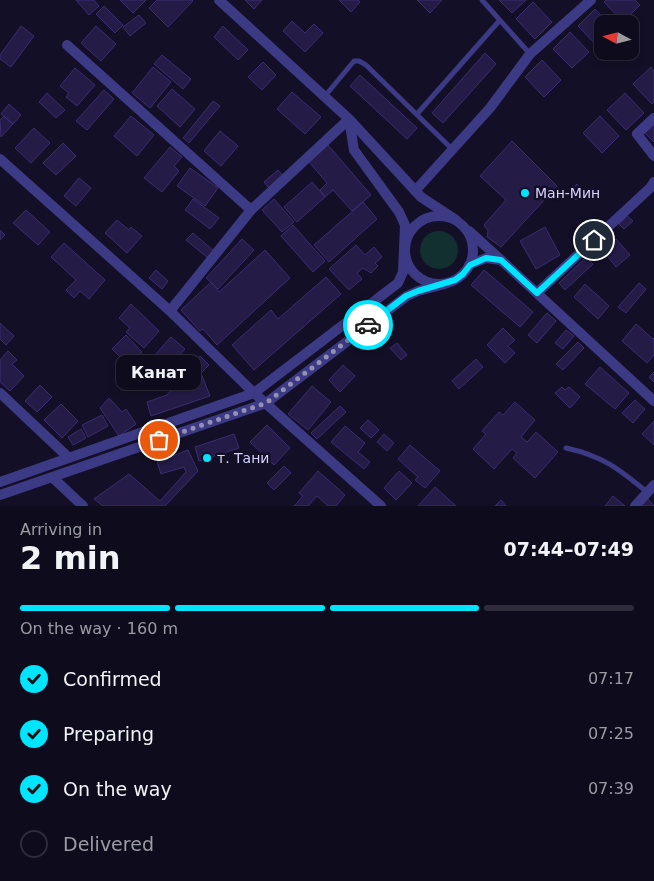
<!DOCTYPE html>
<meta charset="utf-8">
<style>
body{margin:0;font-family:"DejaVu Sans",sans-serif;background:#171425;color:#f1f3f6;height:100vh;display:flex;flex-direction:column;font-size:19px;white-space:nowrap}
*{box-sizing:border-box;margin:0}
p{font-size:16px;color:#9b9ba3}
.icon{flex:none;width:28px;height:28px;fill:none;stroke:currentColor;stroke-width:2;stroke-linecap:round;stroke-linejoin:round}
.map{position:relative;height:506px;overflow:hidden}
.drawer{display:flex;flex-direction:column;background:#0e0b1c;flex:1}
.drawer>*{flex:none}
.needle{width:32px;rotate:277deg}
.fabs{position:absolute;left:594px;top:15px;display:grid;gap:10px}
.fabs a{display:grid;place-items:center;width:45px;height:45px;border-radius:10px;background:#0e0b1c;box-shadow:0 2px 8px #0003,0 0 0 1px #2e2b3b;font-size:25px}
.pin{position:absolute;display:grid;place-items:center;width:42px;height:42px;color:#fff;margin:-21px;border:2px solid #fff;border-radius:50%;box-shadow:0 1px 5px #0007}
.courier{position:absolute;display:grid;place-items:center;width:50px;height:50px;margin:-25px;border:4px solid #00e5ff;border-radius:50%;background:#fff;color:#222;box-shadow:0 1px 6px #0007}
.bubble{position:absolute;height:35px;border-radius:10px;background:#0e0b1c;box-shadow:0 2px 8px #0003,0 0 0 1px #2e2b3b;font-size:16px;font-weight:800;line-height:35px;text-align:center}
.head em{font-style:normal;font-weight:800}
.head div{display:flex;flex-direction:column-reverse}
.head{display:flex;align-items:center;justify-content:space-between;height:85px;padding:0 20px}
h1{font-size:32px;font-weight:800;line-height:38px}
.bar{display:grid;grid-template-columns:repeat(4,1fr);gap:8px 5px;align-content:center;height:60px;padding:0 20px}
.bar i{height:6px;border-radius:4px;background:#2e2b3b}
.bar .current{background:#00e5ff}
.bar p{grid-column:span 4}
ol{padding:0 20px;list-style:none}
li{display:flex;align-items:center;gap:15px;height:55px}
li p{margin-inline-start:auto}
li .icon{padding:5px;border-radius:50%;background:#00e5ff;color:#111;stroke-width:4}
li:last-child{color:#9b9ba3}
li i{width:28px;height:28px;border:2px solid #2e2b3b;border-radius:50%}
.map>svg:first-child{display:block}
.green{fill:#12302f}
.building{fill:#241b47;stroke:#3b2d73}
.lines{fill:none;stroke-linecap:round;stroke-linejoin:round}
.service{stroke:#3d3a85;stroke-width:5}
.minor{stroke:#3d3a85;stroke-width:10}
.done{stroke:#948fb3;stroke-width:5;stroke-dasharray:0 9}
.route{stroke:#00e5ff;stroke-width:6}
.poi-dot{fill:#00e5ff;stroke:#130f26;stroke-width:2}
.labels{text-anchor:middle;stroke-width:5;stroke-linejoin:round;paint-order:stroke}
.poi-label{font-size:14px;fill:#d9d4ff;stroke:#130f26;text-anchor:start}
</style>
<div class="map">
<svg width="654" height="506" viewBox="0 0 654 506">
<rect width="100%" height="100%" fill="#130f26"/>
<path class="green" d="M420 250a19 19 0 1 1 38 0a19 19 0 1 1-38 0Z"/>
<path class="building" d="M76 0H94L99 6 89 15Z
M120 0H146L133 13Z
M157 0H192L193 1 168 27 149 8Z
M245 0H262L254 9Z
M339 0H358L360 2 351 12Z
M417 0H442L430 13Z
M499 0H526L512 13Z
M606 0H635L640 5 623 22 604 2Z
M533 2 552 22 535 39 516 19Z
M104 6 123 25 115 33 96 14Z
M595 9 609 24H602V40L597 46 578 26Z
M139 15 146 23 130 36 123 27Z
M292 21 305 33 314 24 323 33 305 52 283 31Z
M21 26 34 36 11 67 0 59V55Z
M96 26 116 44 101 61 81 43Z
M223 26 248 50 238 60 214 37Z
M570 32 589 52 572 68 553 49Z
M485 53 496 64 443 123 432 113Z
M162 55 191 79 183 89 154 64Z
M542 60 561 80 544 97 525 77Z
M263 62 276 75 262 90 248 77Z
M153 67 171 82 150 108 132 93Z
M651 67 654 71V102L652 104 633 84Z
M75 68 95 85 77 106 66 97 69 93 60 86Z
M360 75 417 128 407 139 350 86Z
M172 89 195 109 180 127 157 106Z
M104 90 114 99 87 130 76 121Z
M292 92 321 117 305 134 277 109Z
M47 93 65 110 56 118 39 102Z
M625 93 644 113 626 130 607 110Z
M213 101 220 106 189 143 183 138Z
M9 104 21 115 13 124 1 114Z
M4 116 13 124 1 137 0 120Z
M131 116 154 135 137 156 114 136Z
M600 116 619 136 602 153 583 133Z
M654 125V142L645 133Z
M34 128 50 143 31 163 15 148Z
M220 131 238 146 221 166 204 151Z
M512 141 557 186 501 247 487 237 488 231 484 225 506 200 480 176Z
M63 143 76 156 56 175 43 163Z
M328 145 371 195 352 211 333 190 325 197 320 190 327 183 309 162Z
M170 147 182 157 174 166 179 171 162 192 144 178Z
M190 168 218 188 205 206 177 186Z
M278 170 283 176 269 188 264 182Z
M79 178 91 188 76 206 64 196Z
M312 182 325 197 297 222 284 207Z
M577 184 584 194 576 200 569 191Z
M193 199 219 218 210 229 185 210Z
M274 199 294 222 282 232 262 210Z
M363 202 377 219 329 262 314 245Z
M26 210 50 232 38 245 13 223Z
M627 216 633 221 624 229 619 224Z
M117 220 129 230 131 227 142 236 127 253 105 233Z
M293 225 325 261 313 272 281 236Z
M545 227 560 255 536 269 520 241Z
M0 230 5 235 0 240Z
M193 233 214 251 208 258 186 240Z
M242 239 254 250 218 289 206 278Z
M616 239 630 255 616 267 603 251Z
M64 243 105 280 89 299 80 291 74 298 66 290 76 280 51 257Z
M356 245 365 255 374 247 382 257 375 263 378 266 371 273 363 268 357 273 362 279 349 290 329 269Z
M265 250 290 278 217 345 203 329 200 331 181 310 211 282 219 292Z
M586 257 593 264 565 290 559 283Z
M156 270 168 281 162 289 149 278Z
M484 270 533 312 520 327 471 285Z
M326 277 341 294 254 370 232 345 271 310 278 319Z
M639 283 646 289 626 313 618 307Z
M585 284 609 306 598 319 574 297Z
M131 304 159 331 144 348 126 332 130 328 119 318Z
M547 313 556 321 537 343 528 335Z
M0 323 14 336 6 345 0 339Z
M636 324 653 339 654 338V355L647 363 622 341Z
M503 328 515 340 508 346 515 353 505 363 487 345Z
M566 330 574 336 563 349 555 343Z
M126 335 142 352 128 365 112 349Z
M171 337 185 349 159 378 146 365Z
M578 342 584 348 563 370 556 364Z
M397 343 407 355 401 360 390 348Z
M8 351 17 360 12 364 24 376 10 391 0 382V360Z
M200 356 209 365 201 373 210 396 151 416 147 402 167 395Z
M476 359 483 367 459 389 452 381Z
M343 365 355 376 340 392 329 380Z
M600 367 629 393 615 409 585 384Z
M654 372V382L649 377Z
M40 385 52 397 37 412 25 401Z
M312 386 331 402 308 430 288 414Z
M562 387 565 390 569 387 580 397 570 408 555 393Z
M109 398 122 412 126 409 136 424 119 436 100 408Z
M635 400 645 409 633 423 622 413Z
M515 402 535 420 521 437 527 442 536 432 558 452 535 478 513 458 517 453 512 449 494 469 473 449 486 434 482 431 499 412 503 415Z
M61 404 78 421 62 438 44 420Z
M340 406 346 412 317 439 311 433Z
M102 415 108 426 88 437 82 425Z
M368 420 379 430 371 438 360 428Z
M654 421V445L642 434Z
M267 425 290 448 274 465 250 442Z
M345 426 365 443 358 452 370 462 364 469 331 442Z
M81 429 86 438 73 445 68 437Z
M234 434 239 448 199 461 195 447Z
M384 434 394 443 387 451 377 442Z
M410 445 440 471 425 488 415 480 418 477 398 459Z
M188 450 198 471 165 506H103L94 499 129 474 160 501 186 472 184 467 161 474 157 462Z
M284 466 291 473 274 490 267 483Z
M318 471 345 495 336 506H328L317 496 308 506H294L303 496 299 493Z
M399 471 412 483 396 500 384 488Z
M435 487 456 506H418Z
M613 496 625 506H605Z
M648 499 654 506H641Z
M501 500 506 506H495Z"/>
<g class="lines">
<path class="service" d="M482 0 530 54
M325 96 354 61H359L366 65 452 149
M417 114 500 20
M566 448C603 456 619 469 647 492"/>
<path class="minor" d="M67 45 251 210
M654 118 637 134 654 156
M0 159 170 311 254 393 381 506
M415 191 490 108 530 54 591 0
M405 250a34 34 0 1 1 68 0a34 34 0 1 1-68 0Z
M469 231 501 260 486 258 469 265
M501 260 654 401
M537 293 650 188 654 182
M170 311 251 210 349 119 219 0
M0 393 69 458
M52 477 83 506
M0 482 254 393 398 283 403 272 405 225 399 212 354 150 349 119 421 197 456 220
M0 495 266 403 407 296 418 291 445 284
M635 506 654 485"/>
</g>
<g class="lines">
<path class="done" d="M159 440 266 403 368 325"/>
<path class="route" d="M368 325 406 296 418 291 455 280 463 274 470 265 486 258 501 260 537 293 594 240"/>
</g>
<g class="poi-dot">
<circle cx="525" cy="193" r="5"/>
<circle cx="207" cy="458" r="5"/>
</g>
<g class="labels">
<g class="poi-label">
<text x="535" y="198">Ман-Мин</text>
<text x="217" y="463">т. Тани</text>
</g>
</g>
</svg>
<div class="fabs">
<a><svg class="needle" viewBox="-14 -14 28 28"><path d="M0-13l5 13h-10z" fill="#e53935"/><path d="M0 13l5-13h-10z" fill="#9b9ba3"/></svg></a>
</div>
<div class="pin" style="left:159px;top:440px;background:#ea580c"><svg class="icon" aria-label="bag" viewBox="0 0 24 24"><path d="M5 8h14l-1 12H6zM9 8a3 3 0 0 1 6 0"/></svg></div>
<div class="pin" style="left:594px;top:240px;background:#1f2937"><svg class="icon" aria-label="home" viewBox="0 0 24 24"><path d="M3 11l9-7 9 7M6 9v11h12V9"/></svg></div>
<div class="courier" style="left:368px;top:325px"><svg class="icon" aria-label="car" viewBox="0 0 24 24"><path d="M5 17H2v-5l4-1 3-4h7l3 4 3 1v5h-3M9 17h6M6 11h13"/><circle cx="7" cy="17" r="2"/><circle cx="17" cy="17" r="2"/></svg></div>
<div class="bubble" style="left:116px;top:355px;width:85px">Канат</div>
</div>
<section class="drawer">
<div class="head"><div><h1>2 min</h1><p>Arriving in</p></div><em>07:44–07:49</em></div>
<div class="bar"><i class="current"></i><i class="current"></i><i class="current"></i><i></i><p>On the way · 160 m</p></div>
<ol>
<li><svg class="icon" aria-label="check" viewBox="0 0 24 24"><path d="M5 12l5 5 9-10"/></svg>Confirmed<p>07:17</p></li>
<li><svg class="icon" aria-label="check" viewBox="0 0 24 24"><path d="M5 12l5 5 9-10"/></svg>Preparing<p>07:25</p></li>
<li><svg class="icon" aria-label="check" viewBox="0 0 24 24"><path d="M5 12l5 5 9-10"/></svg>On the way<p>07:39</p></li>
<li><i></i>Delivered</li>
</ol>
</section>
